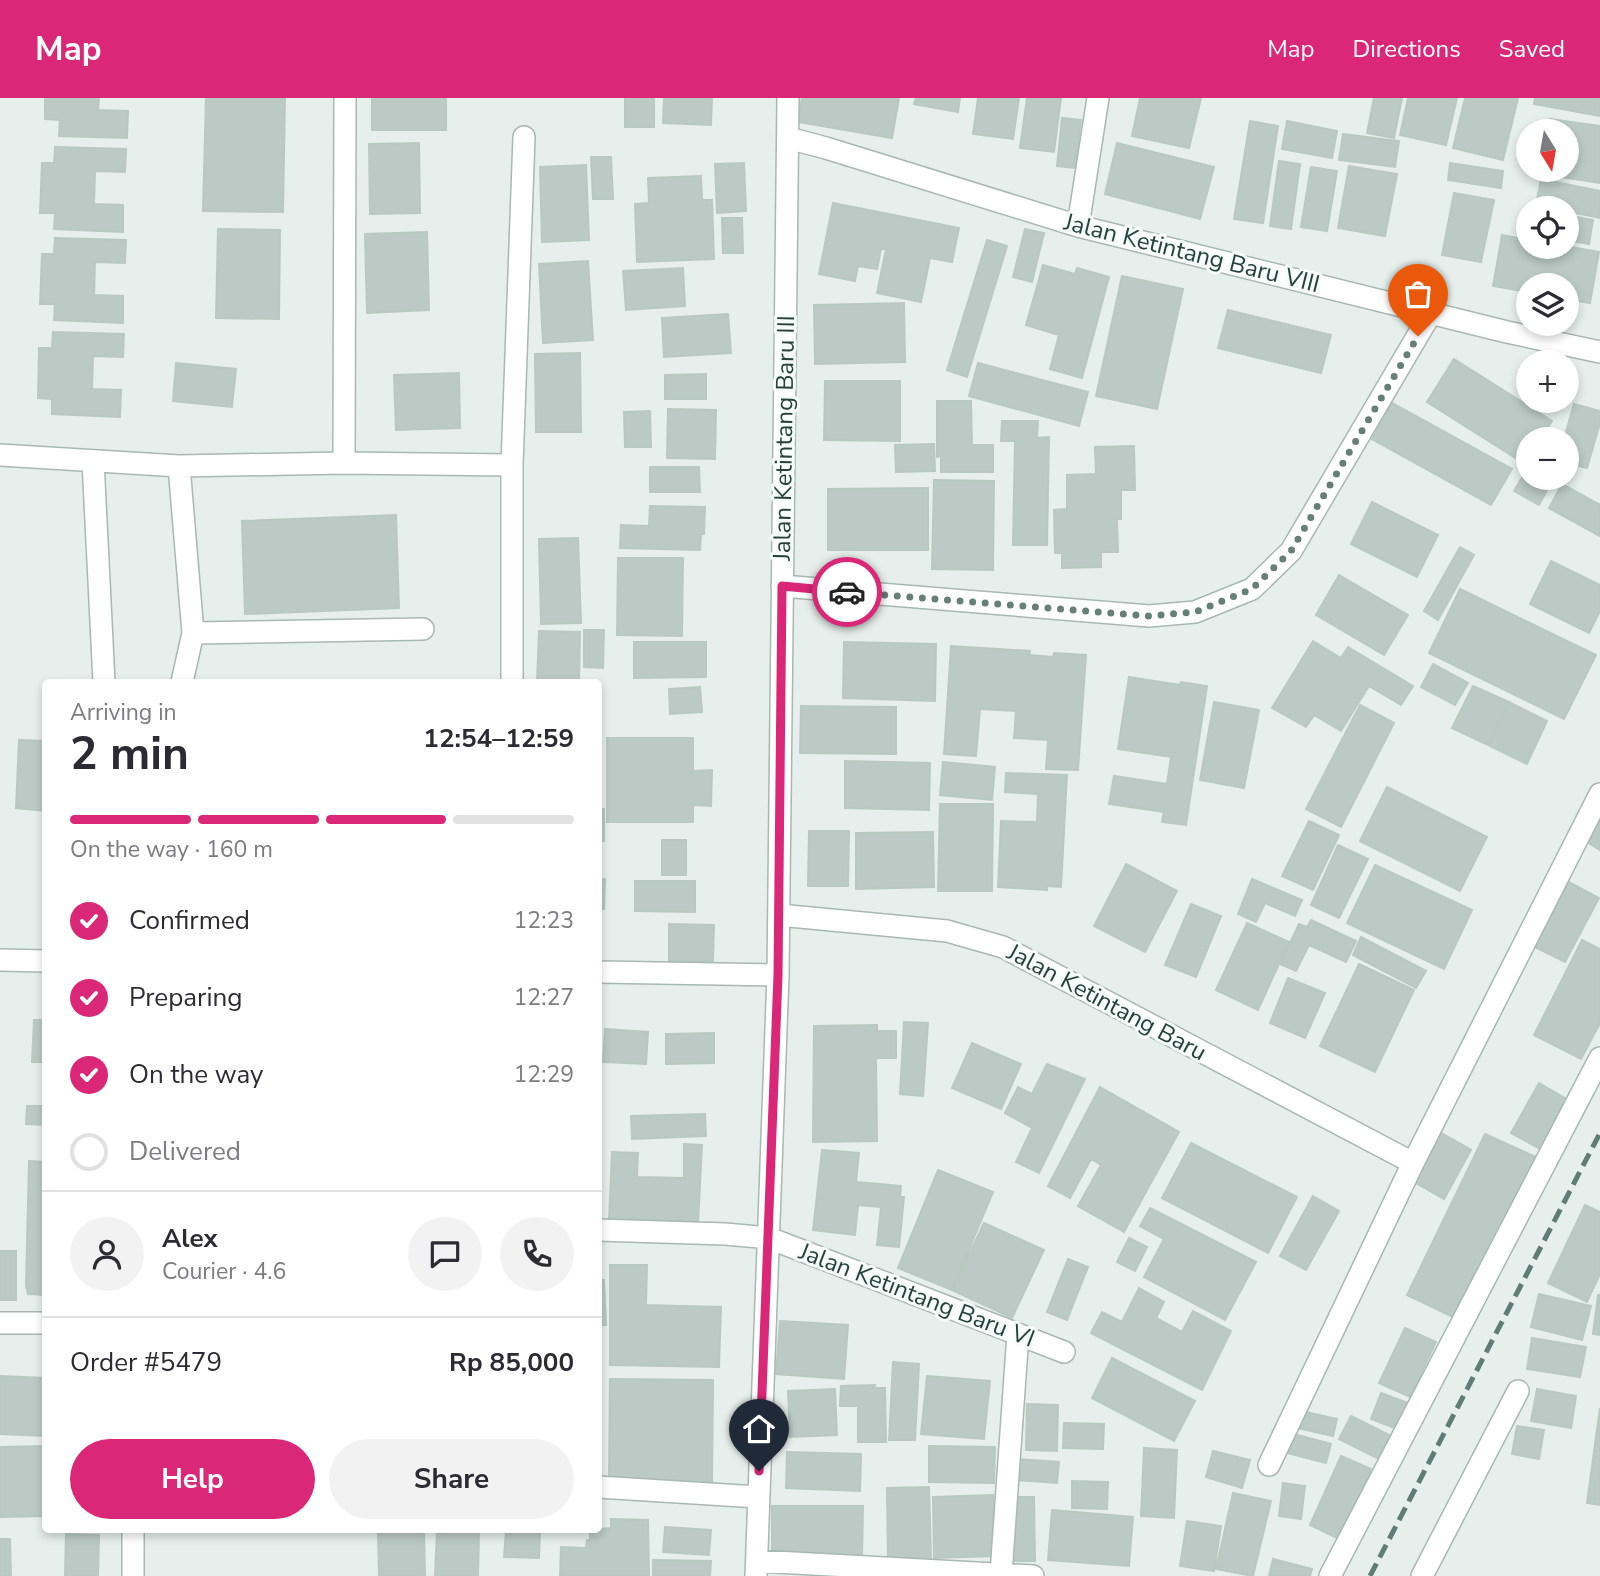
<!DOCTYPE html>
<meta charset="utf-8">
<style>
body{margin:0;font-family:"Nunito Sans",sans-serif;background:#f2f2f3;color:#2b2b33;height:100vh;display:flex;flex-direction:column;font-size:26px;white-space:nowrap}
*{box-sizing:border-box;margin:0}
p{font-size:23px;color:#7c7c81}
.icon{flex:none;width:38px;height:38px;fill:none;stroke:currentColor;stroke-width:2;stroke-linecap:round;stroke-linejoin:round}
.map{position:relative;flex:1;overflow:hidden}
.panel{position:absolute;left:42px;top:581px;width:560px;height:854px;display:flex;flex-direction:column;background:#fff;border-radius:7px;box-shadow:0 4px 10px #0003}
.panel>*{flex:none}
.needle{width:46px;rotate:169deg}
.fabs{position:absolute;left:1516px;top:21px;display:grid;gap:14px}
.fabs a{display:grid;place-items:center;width:63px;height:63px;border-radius:50%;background:#fff;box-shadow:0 4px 10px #0003;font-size:35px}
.pin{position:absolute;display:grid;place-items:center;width:60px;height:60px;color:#fff;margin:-72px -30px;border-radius:50% 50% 50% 0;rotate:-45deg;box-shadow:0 0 7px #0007}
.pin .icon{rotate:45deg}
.courier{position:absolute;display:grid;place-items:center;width:70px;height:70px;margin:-35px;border:5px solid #db2777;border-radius:50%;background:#fff;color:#222;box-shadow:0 2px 9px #0007}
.headline em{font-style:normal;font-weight:700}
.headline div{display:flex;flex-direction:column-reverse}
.headline{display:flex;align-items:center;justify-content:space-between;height:119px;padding:0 28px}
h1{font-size:46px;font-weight:700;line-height:52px}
.bar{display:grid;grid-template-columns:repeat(4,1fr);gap:10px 7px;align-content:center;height:84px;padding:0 28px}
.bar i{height:9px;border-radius:5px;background:#e1e1e2}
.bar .active{background:#db2777}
.bar p{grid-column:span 4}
.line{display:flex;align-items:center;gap:18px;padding:0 28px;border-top:2px solid #e1e1e2}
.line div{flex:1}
.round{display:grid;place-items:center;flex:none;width:74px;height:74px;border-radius:37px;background:#f2f2f3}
ol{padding:0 28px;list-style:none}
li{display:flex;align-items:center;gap:21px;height:77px}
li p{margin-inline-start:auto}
li .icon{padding:7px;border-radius:50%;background:#db2777;color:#fff;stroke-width:4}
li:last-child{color:#7c7c81}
li i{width:38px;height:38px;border:4px solid #e1e1e2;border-radius:50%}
.button{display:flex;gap:14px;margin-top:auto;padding:14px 28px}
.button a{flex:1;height:80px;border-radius:42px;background:#db2777;color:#fff;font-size:28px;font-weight:700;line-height:80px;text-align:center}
.button a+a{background:#f2f2f3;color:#2b2b33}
header{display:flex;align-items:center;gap:42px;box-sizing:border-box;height:98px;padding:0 35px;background:#db2777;color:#fff}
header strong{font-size:33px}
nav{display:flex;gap:38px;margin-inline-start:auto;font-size:24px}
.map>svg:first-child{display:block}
.building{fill:#bbcac4;stroke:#b8c9c2;stroke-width:2}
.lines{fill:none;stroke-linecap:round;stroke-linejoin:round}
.lane-casing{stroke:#a8b8b2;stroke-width:24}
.street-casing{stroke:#a8b8b2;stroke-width:24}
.lane{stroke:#fff;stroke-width:21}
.street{stroke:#fff;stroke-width:21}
.rail{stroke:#5f7d75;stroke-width:5;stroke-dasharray:14 7;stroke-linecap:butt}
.done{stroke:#687f78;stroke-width:7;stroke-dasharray:0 12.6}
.route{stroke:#db2777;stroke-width:9}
.labels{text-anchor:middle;stroke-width:6;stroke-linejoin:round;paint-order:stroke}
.street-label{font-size:24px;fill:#24423a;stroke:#f7fbf9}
</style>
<header>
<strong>Map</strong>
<nav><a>Map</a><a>Directions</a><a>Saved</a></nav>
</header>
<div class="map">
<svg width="1600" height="1478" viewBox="0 0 1600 1478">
<rect width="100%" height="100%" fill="#e6efeb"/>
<path class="building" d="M45 0H99L98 12 128 13 127 40 59 38 60 22 45 21Z
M206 0H285L283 114 203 113Z
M372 0H446V32H372Z
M625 0H654V29H625Z
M664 0H712L711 27 663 25Z
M802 0H899L892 40 798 24Z
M916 0H960L958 14 914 6Z
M978 0H1019L1013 41 973 36Z
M1027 0H1061L1054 54 1020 50Z
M1140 0H1201L1189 50 1132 38Z
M1374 0H1402L1394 40 1367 35Z
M1408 0H1457L1446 47 1400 37Z
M1465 0H1518L1503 62 1453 50Z
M1535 0H1600V18L1534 6Z
M1062 20 1081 22 1075 70 1057 68Z
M1550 21 1600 28V85L1541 76V72H1566V33H1548Z
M1250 23 1278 28 1263 125 1234 121Z
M1287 23 1337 33 1332 60 1282 51Z
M1343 36 1399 43 1395 69 1339 62Z
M419 45 420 115 370 116 369 46Z
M1117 45 1214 69 1200 121 1105 96Z
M55 49 126 51 125 74 95 73 94 106 123 107V134L54 131 55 115H40L42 65H54Z
M591 59H611L613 101H593Z
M1279 63 1300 66 1291 131 1270 128Z
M744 65 746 113 717 115 715 66Z
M1450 65 1503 73 1501 90 1448 82Z
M586 67 589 142 542 144 540 69Z
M1349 68 1397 76 1385 138 1338 130Z
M1311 69 1337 73 1327 133 1301 129Z
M701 78 702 102H712L714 161 637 164 635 106 649 105 648 80Z
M1541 81 1600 93V120L1566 113V110L1536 107Z
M1454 95 1494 102 1481 164 1442 157Z
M833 105 959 130 952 164 930 160 921 204 877 195 886 151H881L877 171 858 168 855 183 819 176Z
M1566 117 1593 122 1589 146 1566 142Z
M722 120H742L743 155H723Z
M218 131 280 132 279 221 216 220Z
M1025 131 1044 135 1032 184 1013 179Z
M427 134 429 212 367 215 365 136Z
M1502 137 1528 142V149L1566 148 1599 154 1590 205 1566 201V187H1528V194L1493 188Z
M55 140 126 142 125 165 95 164 94 197 123 198V225L54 222 55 206H40L42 156H54Z
M987 142 1007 148 967 279 947 272Z
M588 163 593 242 543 245 539 166Z
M1043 167 1075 176 1077 170 1109 179 1082 280 1050 271 1059 237 1026 227Z
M683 170 685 208 626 212 623 173Z
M1122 178 1183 191 1157 311 1096 298Z
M904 205 905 264 815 266 814 207Z
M1228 212 1331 237 1321 275 1218 250Z
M728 216 731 255 664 259 662 220Z
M53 234 124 236 123 259 93 258 92 291 121 292 120 319 52 316V301L38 300 39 250H52Z
M580 255 581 334H536L535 256Z
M1454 261 1552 323 1540 341H1528V361L1525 366 1427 304Z
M176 265 236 271 232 309 173 303Z
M978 265 1088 294 1079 328 969 298Z
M459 275 460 330 396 332 394 277Z
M706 276V301H665V277Z
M825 283H900V343L824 342Z
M937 303H971L972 347H993V374H941V358L937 359Z
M1392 305 1512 371 1491 407 1372 341Z
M1574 306 1600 313V325L1587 370 1566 365V341H1564Z
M668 311 716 312 715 361 667 360Z
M650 313 651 349H625L624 314Z
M1002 323H1038L1037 340 1049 339 1047 447H1013L1015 343H1001Z
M934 346 935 373 896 374 895 347Z
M1134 348 1135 392H1121V421H1117L1118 454H1101V469L1062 470V455H1055L1054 412 1067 411V377L1096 376 1095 349Z
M650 369H699L700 394H650Z
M1526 373 1528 380H1537L1550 387 1539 407 1514 393Z
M934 382 994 383 993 472 932 471Z
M1562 386 1600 407V438L1549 410Z
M928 390V452H828V391Z
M1372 404 1438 437 1417 479 1351 446Z
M650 408 705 409 704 436H701L700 452 620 450 621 427 649 428Z
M396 417 399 510 245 516 242 423Z
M578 440 581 525 541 526 539 441Z
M1460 449 1474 457 1438 522 1424 513Z
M618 460H683L682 538 617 537Z
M1551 463 1600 487V513L1589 535 1530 506Z
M1339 477 1408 517 1384 557 1316 517Z
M1460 491 1596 557 1564 621 1429 555Z
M584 532H604L603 570 584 569Z
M539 533 580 534 579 584H537Z
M1313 543 1341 560 1348 549 1413 588 1401 607 1369 588 1341 633 1314 617 1306 629 1272 610Z
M634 544H706V579L634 580Z
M844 544 936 546 935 603 843 600Z
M951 548 1030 553 1029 557 1053 559 1054 555 1086 557 1078 672 1046 671 1048 642 1014 640 1016 613 980 611 976 658 944 656Z
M1433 566 1468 585 1455 607 1421 589Z
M1129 579 1180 587 1181 584 1207 588 1186 727 1162 724 1164 714 1109 706 1114 678 1167 686 1171 659 1118 651Z
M1473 588 1509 604 1488 647 1452 630Z
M700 589 702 614 670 616 669 591Z
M1214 604 1259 612 1244 690 1200 682Z
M1509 604 1547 623 1527 666 1488 647Z
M1360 607 1394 625 1341 729 1306 711Z
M801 608 896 609V656L800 655Z
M607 640H693V673L712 672 711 708 693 707V724H607Z
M19 642 46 643V713L16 710Z
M845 663 930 665 929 712 845 710Z
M943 664 995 669 992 702 940 697Z
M1006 675 1067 677 1061 789 1047 788V792L998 789 1001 723 1037 724 1038 696 1005 694Z
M1387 689 1487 739 1460 793 1360 743Z
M940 706H993L992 793H938Z
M598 711H604V743H598Z
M1595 719 1600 722V752L1582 741Z
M1309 723 1339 737 1313 792 1282 778Z
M809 733H849L848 788H808Z
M933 734 934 789 856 791V735Z
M662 742H686V777H662Z
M1338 747 1368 761 1339 820 1311 807Z
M1126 766 1177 793 1145 854 1094 828Z
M1375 767 1472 812 1444 871 1347 825Z
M598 781H605L604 811H598Z
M1252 781 1302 802 1295 818 1265 805 1256 824 1238 816Z
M1565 782 1599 800 1565 864 1531 847Z
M635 783H695V814L635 813Z
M1191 806 1221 818 1196 879 1165 867Z
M1311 822 1356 843 1346 864 1309 847 1296 873 1280 866 1299 826 1307 829Z
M1247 825 1289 844 1258 912 1216 892Z
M669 826 714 827 713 864 669 863Z
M1361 839 1426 873 1416 890 1353 857Z
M1582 842 1600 851V925L1581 961 1534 937Z
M1359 866 1414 892 1375 974 1320 948Z
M1288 880 1325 895 1305 940 1270 925Z
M34 922H46V964H32Z
M904 924 928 925 923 998 900 996Z
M877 927V933H896V960H876L877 1043 813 1044 814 928Z
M605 931 648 934 646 966 603 964Z
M714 935V965L666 966V936Z
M972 945 1021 966 1001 1011 952 990Z
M1047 966 1085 981 1039 1075 1016 1064 1032 1030 1005 1015 1018 989 1032 996Z
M1539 985 1570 1003 1542 1052 1511 1035Z
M1100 989 1179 1034 1124 1134 1078 1108 1101 1067 1091 1061 1070 1100 1048 1088Z
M27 1008H46V1027L26 1026Z
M705 1016 706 1038 632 1041 631 1018Z
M1438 1033 1471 1052 1444 1101 1411 1082Z
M1485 1036 1538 1060 1459 1222 1407 1197Z
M1191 1045 1297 1099 1268 1155 1162 1100Z
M684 1046 702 1047 698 1126 609 1124 612 1054 638 1055 637 1079 684 1080Z
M822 1052 859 1055 856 1084 901 1088 900 1099H904L899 1149 877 1147 881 1109 858 1107 855 1137 813 1132Z
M29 1063 46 1064V1197L28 1196 26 1188Z
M938 1072 993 1094 952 1192 898 1170Z
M1313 1098 1339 1113 1306 1172 1280 1158Z
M1585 1107 1600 1114V1176L1587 1204 1548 1185Z
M1150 1110 1256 1164 1225 1222 1144 1179 1164 1141 1140 1128Z
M984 1125 1044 1152 1012 1220 952 1192Z
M1129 1140 1147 1149 1135 1173 1117 1164Z
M0 1153H16V1202H0Z
M1068 1161 1088 1169 1067 1222 1047 1214Z
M610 1167H647L646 1207 721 1209 719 1269 610 1267Z
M598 1182H604L606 1227H598Z
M1139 1190 1164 1204 1156 1220 1182 1234 1193 1213 1231 1233 1202 1292 1091 1235 1102 1214 1122 1224Z
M1539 1196 1591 1208 1582 1242 1531 1229Z
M1598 1197H1600V1237L1593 1236Z
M780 1223 848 1227 844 1281 776 1276Z
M1405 1230 1436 1244 1410 1299 1379 1285Z
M1532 1240 1586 1249 1580 1279 1527 1271Z
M1112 1260 1195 1303 1174 1343 1092 1300Z
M893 1264 919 1266 915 1342H889Z
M0 1278 46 1280V1338L0 1336Z
M927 1278 990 1283 984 1341 921 1336Z
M610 1281 713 1282 712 1384H609Z
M875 1287 874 1290H885L886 1344H858V1308H840L841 1288Z
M835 1291 837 1337 790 1339 788 1293Z
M1537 1291 1576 1298 1571 1330 1531 1323Z
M1381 1295 1408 1305 1397 1331 1371 1321Z
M1027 1306 1058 1307 1057 1353 1026 1352Z
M1600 1310V1407L1587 1405Z
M1297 1312 1337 1321 1333 1338 1293 1329Z
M1351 1318 1395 1340 1383 1363 1339 1341Z
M1064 1325 1104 1326 1103 1351 1063 1350Z
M1517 1328 1544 1332 1539 1361 1512 1356Z
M1286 1334 1331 1346 1326 1365 1280 1353Z
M46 1348V1418L0 1419V1349Z
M929 1348 995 1349 994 1385 929 1384Z
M1144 1350 1177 1352 1174 1420 1141 1418Z
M1213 1353 1250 1362 1242 1390 1206 1379Z
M787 1354 861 1356 860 1393 786 1390Z
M1341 1358 1371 1371 1339 1441 1310 1427Z
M1016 1361 1059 1364 1057 1385 1015 1382Z
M1072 1383 1108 1384 1107 1411 1072 1410Z
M1283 1385 1305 1388 1301 1421 1279 1418Z
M929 1389 931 1461 888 1462 887 1390Z
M1233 1395 1271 1403 1253 1478 1216 1471Z
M993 1397 995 1458 934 1460 933 1399Z
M1010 1399H1034L1035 1463H1011Z
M772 1408H863L862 1460 772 1461Z
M1052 1412 1133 1419 1129 1468 1048 1462Z
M611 1421 648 1422 649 1478H560L561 1449 586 1450 587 1442H590V1432L611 1430Z
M1187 1423 1221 1428 1214 1473 1180 1468Z
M665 1429 711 1432 709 1457 663 1454Z
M378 1432H424L425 1478H379Z
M437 1432 479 1434 478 1478H435Z
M506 1432 540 1434 539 1460 504 1459Z
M66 1436 99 1437 98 1478H65Z
M0 1441H10L11 1478H0Z
M1273 1461 1312 1471 1310 1478H1269Z
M653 1462 711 1463 710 1478H653Z"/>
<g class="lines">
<defs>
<path id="lane" d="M0 357 179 368 344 365 512 367 524 39
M93 363 104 584
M344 365 345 0
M179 368 193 535 182 584
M193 535 423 531
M512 584V367"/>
<path id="street" d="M788 40 826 50 1078 128 1507 234 1600 254
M1078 128 1098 0
M782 488 1149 518 1195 514 1252 491 1291 453 1431 215
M779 817 947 833 1003 849 1413 1065
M0 862 46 863
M598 874 778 877
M598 1132 725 1136 769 1140 1064 1254
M0 1225H46
M1269 1367 1413 1065 1600 696
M598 1389 758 1399
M757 1463 1033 1478
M1001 1476 1018 1236
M133 1478V1432
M756 1478 778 877 788 0
M1330 1478 1600 960
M1422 1478 1518 1293"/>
</defs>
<use href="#lane" class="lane-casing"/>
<use href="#street" class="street-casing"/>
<use href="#lane" class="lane"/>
<use href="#street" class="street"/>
<path class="rail" d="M1370 1478 1600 1035"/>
</g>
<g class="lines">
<path class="done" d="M847 494 1149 518 1195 514 1252 491 1291 453 1418 238"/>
<path class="route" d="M759 1373 778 877 782 488 847 494"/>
</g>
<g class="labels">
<g class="street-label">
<text transform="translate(1192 155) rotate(14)" y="8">Jalan Ketintang Baru VIII</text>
<text transform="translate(784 340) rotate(-89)" y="8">Jalan Ketintang Baru III</text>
<text transform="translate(1107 904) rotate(28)" y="8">Jalan Ketintang Baru</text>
<text transform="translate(917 1197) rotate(21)" y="8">Jalan Ketintang Baru VI</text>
</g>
</g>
</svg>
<div class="fabs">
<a><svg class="needle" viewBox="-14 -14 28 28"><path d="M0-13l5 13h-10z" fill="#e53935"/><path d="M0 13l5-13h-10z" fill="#7c7c81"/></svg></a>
<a><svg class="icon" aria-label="locate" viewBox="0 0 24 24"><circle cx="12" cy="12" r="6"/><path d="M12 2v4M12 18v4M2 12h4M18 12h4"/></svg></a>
<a><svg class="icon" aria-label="layers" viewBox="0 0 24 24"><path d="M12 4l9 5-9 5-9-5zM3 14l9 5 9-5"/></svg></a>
<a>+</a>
<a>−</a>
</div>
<div class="pin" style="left:1418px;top:238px;background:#ea580c"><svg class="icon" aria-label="bag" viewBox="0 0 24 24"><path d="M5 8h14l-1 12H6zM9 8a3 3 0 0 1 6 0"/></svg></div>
<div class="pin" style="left:759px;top:1373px;background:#1f2937"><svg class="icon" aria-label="home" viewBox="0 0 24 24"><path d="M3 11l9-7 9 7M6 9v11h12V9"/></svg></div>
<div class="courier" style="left:847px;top:494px"><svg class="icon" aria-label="car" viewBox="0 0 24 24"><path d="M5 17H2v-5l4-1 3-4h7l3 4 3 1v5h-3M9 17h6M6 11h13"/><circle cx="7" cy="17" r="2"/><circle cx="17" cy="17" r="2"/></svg></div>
<section class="panel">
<div class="headline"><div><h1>2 min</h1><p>Arriving in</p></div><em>12:54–12:59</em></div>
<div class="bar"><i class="active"></i><i class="active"></i><i class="active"></i><i></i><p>On the way · 160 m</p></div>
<ol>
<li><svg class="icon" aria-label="check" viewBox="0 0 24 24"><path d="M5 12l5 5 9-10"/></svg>Confirmed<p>12:23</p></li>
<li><svg class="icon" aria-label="check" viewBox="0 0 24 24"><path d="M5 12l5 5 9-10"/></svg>Preparing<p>12:27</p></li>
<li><svg class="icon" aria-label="check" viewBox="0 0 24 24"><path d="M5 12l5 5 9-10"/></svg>On the way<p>12:29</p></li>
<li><i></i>Delivered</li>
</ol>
<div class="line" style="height:126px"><a class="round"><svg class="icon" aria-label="person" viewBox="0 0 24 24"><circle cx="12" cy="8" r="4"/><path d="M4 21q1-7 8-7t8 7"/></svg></a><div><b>Alex</b><p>Courier · 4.6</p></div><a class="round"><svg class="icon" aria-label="chat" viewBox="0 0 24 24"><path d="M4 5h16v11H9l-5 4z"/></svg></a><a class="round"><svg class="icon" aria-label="phone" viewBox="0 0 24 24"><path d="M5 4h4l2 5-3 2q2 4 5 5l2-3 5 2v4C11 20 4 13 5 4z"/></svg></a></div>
<div class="line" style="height:91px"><div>Order #5479</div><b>Rp 85,000</b></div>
<div class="button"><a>Help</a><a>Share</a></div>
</section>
</div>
